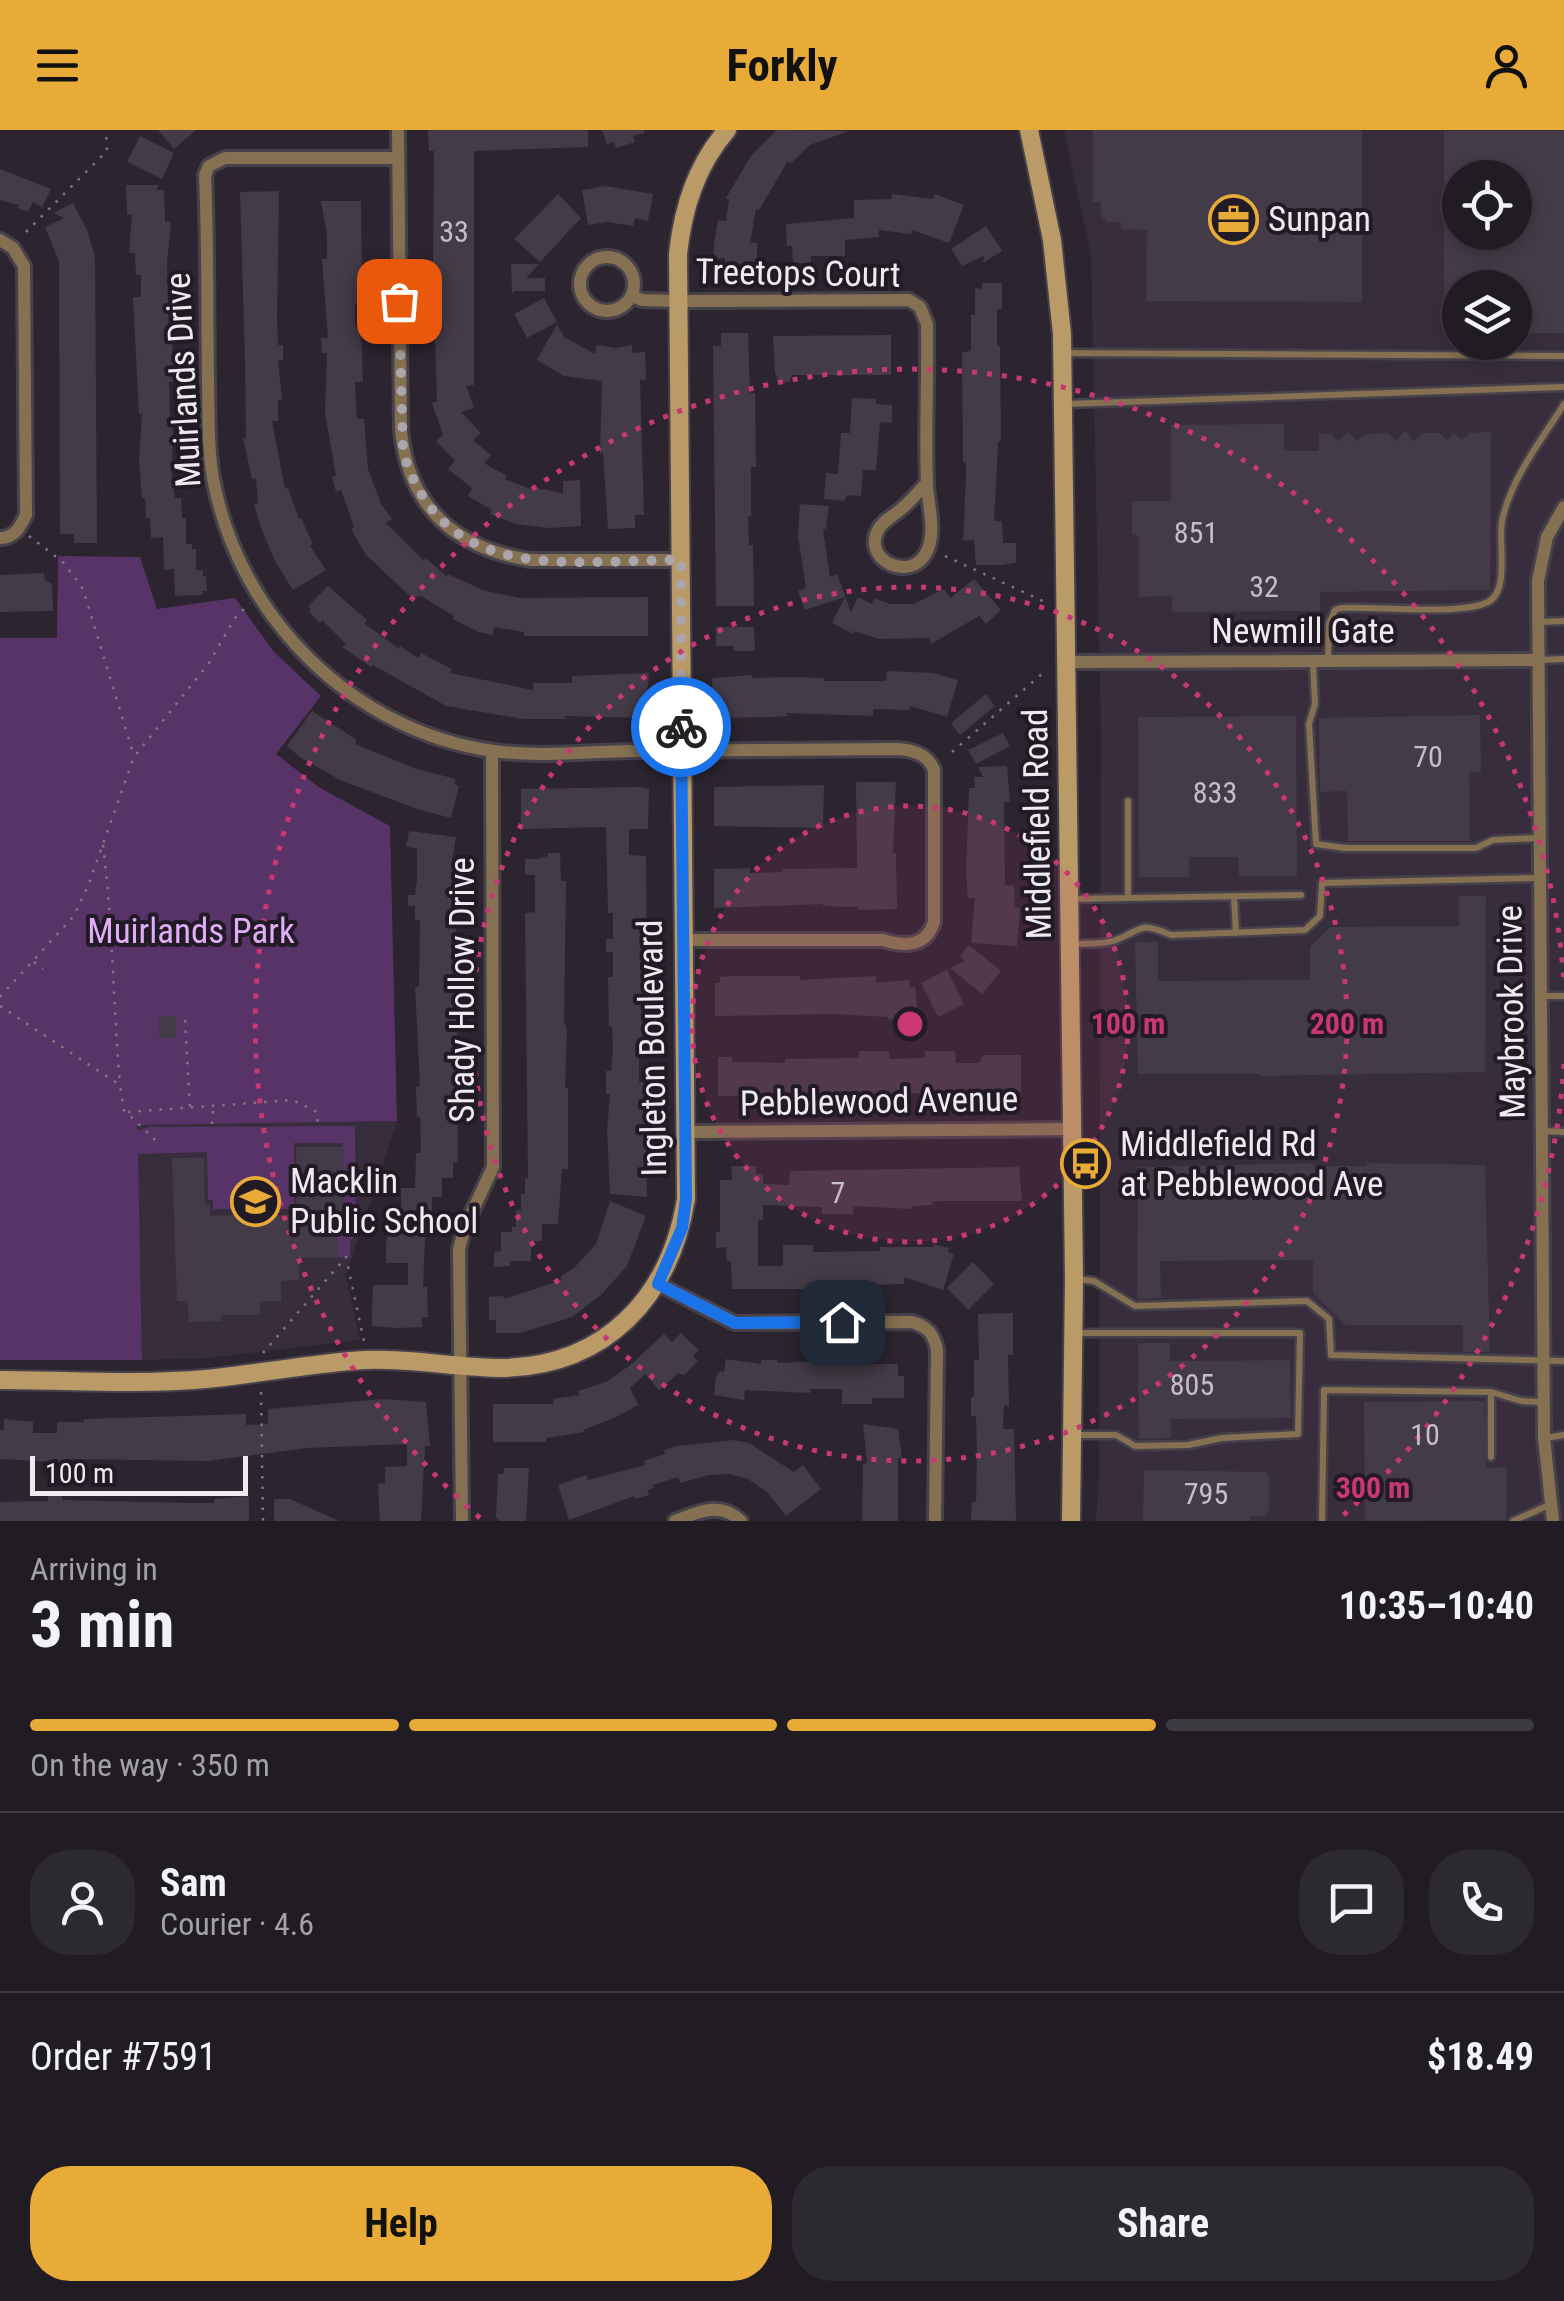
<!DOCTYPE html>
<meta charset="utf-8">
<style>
body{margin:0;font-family:"Roboto Condensed",sans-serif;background:#2d2931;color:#f1f3f6;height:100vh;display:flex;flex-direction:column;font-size:38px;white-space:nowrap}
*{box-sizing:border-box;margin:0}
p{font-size:32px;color:#a2a1a6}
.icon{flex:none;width:55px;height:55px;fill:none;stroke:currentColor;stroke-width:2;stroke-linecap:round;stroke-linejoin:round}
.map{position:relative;height:1391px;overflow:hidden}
.panel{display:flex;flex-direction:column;background:#211c24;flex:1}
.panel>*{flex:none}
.fabs{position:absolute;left:1442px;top:30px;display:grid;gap:20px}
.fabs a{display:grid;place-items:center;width:90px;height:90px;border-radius:50%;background:#211c24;box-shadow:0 5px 15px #0003,0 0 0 2px #3e3a41;font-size:50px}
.scale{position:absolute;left:30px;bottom:25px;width:218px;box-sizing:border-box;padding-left:10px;border:5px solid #efeaf2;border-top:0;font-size:28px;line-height:35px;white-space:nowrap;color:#efeaf2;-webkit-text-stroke:8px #221b26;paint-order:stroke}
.pin{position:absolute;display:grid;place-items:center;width:85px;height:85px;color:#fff;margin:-42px;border-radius:20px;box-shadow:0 5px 15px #0006}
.courier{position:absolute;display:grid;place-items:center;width:100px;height:100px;margin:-50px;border:8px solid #1a73e8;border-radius:50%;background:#fff;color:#222;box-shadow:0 2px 12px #0007}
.summary em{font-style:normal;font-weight:700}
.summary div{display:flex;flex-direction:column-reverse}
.summary{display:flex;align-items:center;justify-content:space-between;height:170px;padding:0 30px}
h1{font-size:65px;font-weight:700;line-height:75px}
.bar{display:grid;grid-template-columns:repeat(4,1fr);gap:15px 10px;align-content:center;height:120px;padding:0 30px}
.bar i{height:12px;border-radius:8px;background:#3e3a41}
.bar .on{background:#e8ab37}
.bar p{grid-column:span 4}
.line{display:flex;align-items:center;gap:25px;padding:0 30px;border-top:2px solid #3e3a41}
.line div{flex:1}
.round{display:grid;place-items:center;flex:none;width:105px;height:105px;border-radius:40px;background:#2d2931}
.primary-button{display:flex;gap:20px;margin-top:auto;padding:20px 30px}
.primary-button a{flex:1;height:115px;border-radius:40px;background:#e8ab37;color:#111;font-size:40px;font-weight:700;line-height:115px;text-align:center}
.primary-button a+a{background:#2d2931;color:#f1f3f6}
header{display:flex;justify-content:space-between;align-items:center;height:130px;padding:0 30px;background:#e8ab37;color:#111;font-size:45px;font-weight:700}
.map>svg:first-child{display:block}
.built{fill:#382d3d;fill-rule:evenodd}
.green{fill:#573367}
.building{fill:#433b47;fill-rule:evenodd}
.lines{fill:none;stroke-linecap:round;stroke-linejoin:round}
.lane-casing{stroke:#47414b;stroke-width:11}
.street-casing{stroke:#47414b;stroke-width:18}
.secondary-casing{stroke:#47414b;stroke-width:22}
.path{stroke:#7e7882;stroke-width:2.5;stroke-dasharray:2.5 8;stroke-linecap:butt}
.lane{stroke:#857151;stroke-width:6}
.street{stroke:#857151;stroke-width:12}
.secondary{stroke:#ba9a67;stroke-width:18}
.done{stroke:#aba5ae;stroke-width:10;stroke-dasharray:0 18}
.route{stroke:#1a73e8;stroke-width:12}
.ring{fill:none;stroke:#c93872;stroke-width:5;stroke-dasharray:5 10}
.labels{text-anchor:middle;stroke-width:8;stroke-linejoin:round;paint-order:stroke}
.number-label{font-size:30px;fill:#c4bec7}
.poi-label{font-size:35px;fill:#efeaf2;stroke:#221b26;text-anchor:start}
.street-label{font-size:35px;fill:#efeaf2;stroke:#221b26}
.park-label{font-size:35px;fill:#e1adf8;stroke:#221b26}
.centre{fill:#c93872;stroke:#221b26;stroke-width:5}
.ring-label{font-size:30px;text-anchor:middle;font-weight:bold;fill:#c93872;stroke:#221b26;stroke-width:8;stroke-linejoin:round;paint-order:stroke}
</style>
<header><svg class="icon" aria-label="menu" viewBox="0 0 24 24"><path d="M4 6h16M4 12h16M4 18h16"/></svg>Forkly<svg class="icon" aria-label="person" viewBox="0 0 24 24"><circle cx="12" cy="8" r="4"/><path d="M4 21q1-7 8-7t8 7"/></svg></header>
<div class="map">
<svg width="1564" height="1391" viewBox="0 0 1564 1391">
<rect width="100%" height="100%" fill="#2c2530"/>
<path class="built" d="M1064 0H1564V1391H1096L1099 1351 1101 601 1091 125ZM1460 48H1515V102H1460ZM1460 158H1515V212H1460Z
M397 991 346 1146 360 1210 207 1228 142 1230 137 995Z"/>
<path class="green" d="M58 426 140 427 157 479 235 468 274 522 321 566 276 624 320 658 390 696 397 991 137 995 138 1001 149 997 355 996 356 1105 350 1111V1127H337V1092L344 1091 343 1013H294V1079H213V1070H208L207 1022 138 1024 142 1230H0V508H57Z"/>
<path class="building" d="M158 0H196L174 19Z
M428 0H588V17L474 21V255L466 256 474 278 461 282 481 303 473 310 491 325 484 333 507 346 505 349 536 361V358L563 363V351L580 350 581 396 549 398 516 394 490 384 492 380 468 366 472 358 448 339 455 331 436 311 443 305 432 273 437 271 433 147 434 21H429Z
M602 0H644V3L633 6 635 12 616 18 614 12 607 14Z
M777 0 849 1 810 15 790 34 788 31 759 80 756 79 750 113H757V131L750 132V141H725V128H714V114L718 90 726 91 729 70 726 68 751 26Z
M1093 0H1362V172L1146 171 1147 100 1121 99V92H1107L1101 86V72H1093Z
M1444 1H1564V203H1515V158H1460V181H1444ZM1460 48H1515V102H1460Z
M140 6 174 23 162 49 127 32Z
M0 39 51 59 42 77 33 72 28 82 17 78 19 75 0 70Z
M126 55H159L156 60H164L165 92H171L167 134 169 208H172L173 236V252H169L170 291H173L172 351 175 368H181L182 388H186V414H192V419H196V440H203V446H206L207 461H203V465L175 466 174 439 164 440 163 407 151 408 150 388H146L145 368H142L139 331 142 284H139L133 167H141V145H136L135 123H129L132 84 127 85Z
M606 56 653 64 648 91 635 88 633 96 607 92 588 95 582 60Z
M279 61 277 190 278 215H283V230H278L282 270H278V291H272L285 359 288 358 299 389 301 388 313 414 310 416 326 440 293 460 276 433 261 398 254 374 258 373 256 348 252 349 243 308H246L245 231 240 62Z
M558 64 581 88 540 132 514 109Z
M892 64 933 69 935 64 964 75 949 113 912 100 911 104 879 100V107L845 110V126H811V133H793L792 116H787L786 94 854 88V70L891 69Z
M321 71H361L362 164 360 174H355V197H361L363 252H355L357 289H364L368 339 381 374 392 389 386 393 424 431 426 428 447 447 448 444 485 461 521 468 648 467V506H524V502L494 497 493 505 479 502 453 489 454 486 421 466 411 467 366 425 351 399 354 397 341 360 336 362 332 347 336 346 325 283 327 223H322L321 208H328L322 129H327V104Z
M73 73 87 100 95 127 97 413H74V404H60L59 131 45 97 64 88 54 83Z
M986 96 1002 121 983 133 984 126 962 136 951 119Z
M511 134H539L526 148H545V161H514L512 164Z
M982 153H1002V179H997V216H1000L1001 311 998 312 994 391H1002L1003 413H1016V433L1001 435H976L974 410 963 411 966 348V332H963L962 222 971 221V185H975V158L982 159Z
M544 168 557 192 527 208 514 184Z
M557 194 564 207 595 224 597 215 615 218 632 215V223L645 222 646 250H640L644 385H635V398L608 399 603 323H600L602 251 564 246 537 230Z
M721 203H748L750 263H755L756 337H751V386H748L749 415H753L754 476H716L713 216H721Z
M891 205V245H792L789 252H779L775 243 773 206Z
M852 268 876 269V274L892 275V293L880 292 876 340H863L861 366 847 365 844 371 824 369 826 343 838 344 841 303H850Z
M1284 294V321H1319V304H1331L1338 311 1348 302 1357 311 1365 304 1388 303 1396 311 1405 301 1414 311 1422 303H1439L1447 310 1454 303 1462 310 1469 303 1491 302 1490 460 1320 462V481L1172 482V466L1139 467V407L1132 404V371H1171V295Z
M800 374 829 376 826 399H823L830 447 837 444 851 482 858 467 872 474 874 468 890 474H913L944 459 950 468 974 449 1001 480 986 494 979 486 931 514 929 508 879 509 854 501 853 504 832 493 845 467 805 480 798 461 806 458 798 406Z
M44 443 45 450 52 454 53 481 0 482V445Z
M328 456 367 490 364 493 399 519 400 516 418 528 421 523 452 539 450 543 533 560V553H572V546L649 543 645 588 565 586V589H524L446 576 373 535 371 537 342 517 346 514 322 490 320 493 309 482 311 480 308 476Z
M716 497H754L755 521H734L733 516H716Z
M887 541 933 543 958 550 947 587 910 576 909 580 873 579V586L787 583V586L772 587 718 588V582H713L712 548 752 545V548L792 547 824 548V551H886Z
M986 564 995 576 960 605 951 593Z
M312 581 357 610 355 614 417 639 456 649 454 654 459 656 451 688 417 679 340 650 300 627 287 616Z
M1480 585 1481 642H1469L1470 711H1348L1347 661 1320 662 1319 588Z
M1296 586 1297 746H1239L1238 727H1189V747H1139L1138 587Z
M1003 603 1010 616 976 634 968 620Z
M1007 636 1010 672H1004L1005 755 1014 756 1015 777 1020 778 1017 816 971 813 975 768H968L966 742 969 658H975L974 647H983L978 637Z
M856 652H896L893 723H896L897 779 858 780V777L823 776V774L714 778V739L750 738V743L783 742V739L857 738Z
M824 655 823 698 714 696V657Z
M639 657 649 659 648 699H629V725L646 726 647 833H642V861H648V873L645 926H639V952H645L647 1067 610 1064 607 1000 610 964H606V941H611L613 920 612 896 609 897 608 847H613V822H606V809H613V783H608L606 697 521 699V659Z
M409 701 456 707 452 731H456V745H452V758L453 795H456L458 1021 457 1032H453V1048H442V1067H432V1087H426L423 1157H427L428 1187H422V1197L398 1198 372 1196V1178L373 1155H408V1133H386V1116L388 1098H394V1077H401V1058H415L416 1023H421L420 987H417L416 957 420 956 415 857H419L420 790H415V776H408V765H415L417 750V719L406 716Z
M548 723H560L561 751H566L564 892 567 899 565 958H568V1039H562L558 1094H542V1111H531V1131H510V1136L494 1137V1122L501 1121V1102H512V1097H516V1080H521V1064H525V1048H528L525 783 535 782V745H525V729H538L548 726Z
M1459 766H1486L1485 942 1259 946V944H1138L1135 812H1158V851L1310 850V817L1330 797 1459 796Z
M969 815 1001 841 982 864 950 838 965 831 960 826Z
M947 840 964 874 938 887 921 853Z
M733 846H800V850L876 846V853L909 850 910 859 915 856 918 888 889 890 888 887 833 884 715 886V853H720V847Z
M159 886H176V908H159Z
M859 921H889V929L925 928V921H955L956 933H979L983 925H1021V962L718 966V927H732V932L785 933V929L859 928Z
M296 1017H344V1106H338V1128H299V1150L281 1151V1171H260V1185H221V1191L189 1192 187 1171H177L172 1028H204L205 1075H210V1086L238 1085V1080L259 1079V1085H297Z
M1313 1033V1036H1367V1033L1485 1035 1490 1222H1463V1195H1346L1313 1163V1130L1160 1131 1161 1168 1137 1169 1138 1037Z
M731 1036H756V1044H763V1054L789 1055 790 1041 1019 1037 1022 1071H939L932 1072V1075L912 1076V1079L853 1076V1084H822V1077L763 1075V1090H758V1136H783V1115H813V1122L880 1121V1117H933L934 1114 949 1118 948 1122 954 1124 943 1160 904 1147V1154L828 1156V1159H732L731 1131H727L726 1117 716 1118V1102H720V1050H732Z
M610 1071 646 1086 627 1136 601 1165 572 1187 520 1203H496V1190H489V1167L504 1166V1169L562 1150 560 1147 575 1137 596 1114Z
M973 1132 994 1154 968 1180 947 1158Z
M1013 1183V1225H1008L1009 1276 1004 1275 1003 1299H1014L1016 1391 971 1390 972 1372H976L977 1321 976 1286H971V1267H974V1230H979L978 1184Z
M681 1203 699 1220 693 1226 698 1231 684 1245 678 1243 659 1260 645 1244 630 1258 638 1275 614 1288 583 1300 584 1302 546 1308V1312H493V1274H554L553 1269 580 1265 578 1261 606 1252 629 1236 664 1204 672 1212Z
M1138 1213H1170V1231L1290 1230 1291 1288 1171 1289V1308L1139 1309Z
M726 1229 761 1234V1230H777V1233L865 1229V1234H898V1246H904V1268H872V1274H842V1259H810V1263L745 1260 744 1270 714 1265 716 1247 720 1241 724 1242Z
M384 1269 426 1272 430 1316H425L421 1391H380L378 1354 385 1353V1337L407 1336V1314L307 1318 208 1331 65 1329 64 1332H55L0 1329V1300H4V1289L33 1292V1303H57V1292H84V1289L246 1284V1295L268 1294V1279Z
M1484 1271 1486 1338 1507 1337 1506 1390 1365 1391 1364 1272Z
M863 1294 898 1299 902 1328H898V1391H862L863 1334 867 1333Z
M733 1310 749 1313 794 1342 803 1335 821 1359 786 1386 767 1362 748 1349 730 1344 709 1345 680 1353 678 1347 653 1355 654 1358 648 1360 649 1365 635 1369 634 1366 569 1390 558 1355 586 1345 588 1350 645 1335 644 1331 665 1324 664 1320 677 1316Z
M504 1338H529L526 1391H499L496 1387 498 1344H503Z
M1144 1340 1265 1342 1269 1346V1381L1264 1386H1250V1391H1143Z
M48 1366H62V1370L191 1373H214V1369L249 1366V1391H0V1372L48 1371Z
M274 1369H290L339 1391H274Z"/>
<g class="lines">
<defs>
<path id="lane" d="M1063 223 1564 226
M1066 274 1564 257
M1539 492 1564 491
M1328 530 1329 494 1335 480 1341 478C1376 476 1460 486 1488 472 1510 461 1498 411 1502 391 1511 348 1541 311 1564 274
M1540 530 1564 529
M1313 533 1315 574 1309 594 1316 714 1345 718H1476L1493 710 1538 708
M1128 671V767
M1234 766 1236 803
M1072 769 1301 765
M1073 814C1086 813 1103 815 1116 810 1145 799 1137 791 1171 805L1305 800 1320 786 1322 753 1538 748
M1542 866H1564
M1544 1001 1564 1002
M1075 1149 1094 1151 1135 1176 1307 1171 1329 1189 1331 1225 1564 1231
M1491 1262V1327
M1074 1305H1116L1135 1316 1188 1315 1222 1308 1298 1304 1300 1203H1076
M1545 1308 1564 1305
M1322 1391 1324 1260 1491 1262 1521 1271 1544 1272
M1513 1391 1549 1375"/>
<path id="street" d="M398 0 401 301C409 378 456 419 531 430H681
M398 28H225L209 36 205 45C208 113 207 181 208 250 209 282 207 316 213 348 238 487 353 602 494 621 538 627 586 622 631 621 719 620 808 620 897 619 913 620 928 624 934 640V792C926 817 905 817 883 810H683
M0 110 13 118 24 136 26 385C20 397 15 408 0 408
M580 154a27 27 0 1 1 54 0a27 27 0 1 1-54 0Z
M632 166 642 170 678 171 909 170 920 177 927 194C928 247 925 301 927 355 928 375 937 404 926 423 910 453 862 430 878 400 883 390 892 387 900 380 910 372 918 362 927 353
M1068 532 1538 530
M685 1002 1073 999
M658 1154 735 1193 912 1192C928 1197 934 1204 937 1220L935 1391
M462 1391 459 1119 465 1097 493 1037 492 621
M675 1391C699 1382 720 1371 741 1391
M1553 1391 1544 1308 1538 451 1547 407 1564 377"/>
<path id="secondary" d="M1029 0 1052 110 1062 204 1074 1149 1071 1391
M0 1250C68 1250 138 1255 206 1249 259 1244 312 1233 365 1230 411 1228 457 1238 502 1238 606 1236 670 1167 686 1069L678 124C683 78 696 36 727 0"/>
</defs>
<use href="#lane" class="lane-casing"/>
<use href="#street" class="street-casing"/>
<use href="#secondary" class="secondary-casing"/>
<path class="path" d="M26 102 107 21 106 0
M29 406 64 433 83 459 134 626
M945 426 1043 471
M952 622 1043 543
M103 715C113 795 113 875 120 955
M34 832 43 839
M0 867 73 787 88 756 134 627 209 533 235 488 250 473
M0 876 120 955 124 980 155 1010
M185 890 190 977
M128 982 293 970 317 982 318 999
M212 994 213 978
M263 1223 346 1127 364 1211
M261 1262 263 1391"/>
<use href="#lane" class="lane"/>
<use href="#street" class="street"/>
<use href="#secondary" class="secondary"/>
</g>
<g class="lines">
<path class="done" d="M399 171 403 322C444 457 569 430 681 430V597"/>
<path class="route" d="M681 597 686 1069 682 1098 658 1154 735 1193 842 1192"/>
</g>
<circle cx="910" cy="894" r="218" fill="#c93872" fill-opacity=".12"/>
<g class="ring">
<circle cx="910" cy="894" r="218"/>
<circle cx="910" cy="894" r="437"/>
<path d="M1564 934A655 655 0 0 1 1340 1388M480 1388A655 655 0 1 1 1564 854"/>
</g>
<defs>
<symbol id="office-ring" viewBox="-11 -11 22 22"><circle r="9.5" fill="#221b26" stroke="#e8ab37" stroke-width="1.5"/><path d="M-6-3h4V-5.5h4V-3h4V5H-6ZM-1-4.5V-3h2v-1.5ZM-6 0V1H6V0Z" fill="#e8ab37"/></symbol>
<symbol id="bus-ring" viewBox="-11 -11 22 22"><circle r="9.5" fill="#221b26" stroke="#e8ab37" stroke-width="1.5"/><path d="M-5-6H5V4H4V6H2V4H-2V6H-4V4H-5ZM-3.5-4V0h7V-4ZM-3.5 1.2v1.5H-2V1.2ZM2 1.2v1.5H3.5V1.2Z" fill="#e8ab37"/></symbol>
<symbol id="school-ring" viewBox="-11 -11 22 22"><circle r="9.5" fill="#221b26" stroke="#e8ab37" stroke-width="1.5"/><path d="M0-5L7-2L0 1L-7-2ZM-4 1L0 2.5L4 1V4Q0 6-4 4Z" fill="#e8ab37"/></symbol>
</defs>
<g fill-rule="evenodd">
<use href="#office-ring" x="1206" y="62" width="55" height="55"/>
<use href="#bus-ring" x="1058" y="1006" width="55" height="55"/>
<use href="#school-ring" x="228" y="1044" width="55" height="55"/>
</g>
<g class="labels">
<g class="number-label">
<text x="454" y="112">33</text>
<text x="1196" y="413">851</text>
<text x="1264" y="467">32</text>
<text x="1428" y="637">70</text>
<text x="1215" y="673">833</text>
<text x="838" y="1073">7</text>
<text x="1192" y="1265">805</text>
<text x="1425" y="1315">10</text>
<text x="1206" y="1374">795</text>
</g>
<g class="poi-label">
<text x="1268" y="101">Sunpan</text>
<text x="1120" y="1026">Middlefield Rd<tspan x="1120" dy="40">at Pebblewood Ave</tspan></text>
<text x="290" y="1063">Macklin<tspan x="290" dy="40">Public School</tspan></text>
</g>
<g class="street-label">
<text transform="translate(798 143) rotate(1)" y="12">Treetops Court</text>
<text transform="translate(183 250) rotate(-93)" y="12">Muirlands Drive</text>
<text x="1303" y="513">Newmill Gate</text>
<text transform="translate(1037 694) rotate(-91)" y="12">Middlefield Road</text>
<text transform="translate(462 860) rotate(-90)" y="12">Shady Hollow Drive</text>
<text transform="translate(1511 882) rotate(-91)" y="12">Maybrook Drive</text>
<text transform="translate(652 918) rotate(-91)" y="12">Ingleton Boulevard</text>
<text transform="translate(879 971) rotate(-1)" y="12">Pebblewood Avenue</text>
</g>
<g class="park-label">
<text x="191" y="813">Muirlands Park</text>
</g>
</g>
<circle cx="910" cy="894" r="15" class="centre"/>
<g class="ring-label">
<text x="1128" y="904">100 m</text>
<text x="1347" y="904">200 m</text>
<text x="1373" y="1368">300 m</text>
</g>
</svg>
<div class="fabs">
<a><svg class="icon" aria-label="locate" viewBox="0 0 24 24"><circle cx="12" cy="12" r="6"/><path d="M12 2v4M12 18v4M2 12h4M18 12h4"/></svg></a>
<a><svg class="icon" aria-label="layers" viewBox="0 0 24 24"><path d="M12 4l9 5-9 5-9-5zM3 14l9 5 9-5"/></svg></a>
</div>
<div class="scale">100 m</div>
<div class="pin" style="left:399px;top:171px;background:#ea580c"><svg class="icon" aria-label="bag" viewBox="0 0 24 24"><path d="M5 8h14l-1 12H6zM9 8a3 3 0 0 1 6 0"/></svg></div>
<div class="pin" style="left:842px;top:1192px;background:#1f2937"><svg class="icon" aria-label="home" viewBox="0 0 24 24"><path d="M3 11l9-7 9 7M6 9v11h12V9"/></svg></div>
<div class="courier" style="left:681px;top:597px"><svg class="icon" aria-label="bike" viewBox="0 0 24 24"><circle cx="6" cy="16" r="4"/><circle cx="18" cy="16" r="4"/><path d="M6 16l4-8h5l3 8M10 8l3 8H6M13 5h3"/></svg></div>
</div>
<section class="panel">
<div class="summary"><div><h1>3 min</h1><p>Arriving in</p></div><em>10:35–10:40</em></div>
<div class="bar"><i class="on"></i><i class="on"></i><i class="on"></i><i></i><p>On the way · 350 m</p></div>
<div class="line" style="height:180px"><a class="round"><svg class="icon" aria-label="person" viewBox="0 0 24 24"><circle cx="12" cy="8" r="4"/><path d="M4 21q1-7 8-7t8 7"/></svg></a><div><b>Sam</b><p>Courier · 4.6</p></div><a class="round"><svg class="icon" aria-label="chat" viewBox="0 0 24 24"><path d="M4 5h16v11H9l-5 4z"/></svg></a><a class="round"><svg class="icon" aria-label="phone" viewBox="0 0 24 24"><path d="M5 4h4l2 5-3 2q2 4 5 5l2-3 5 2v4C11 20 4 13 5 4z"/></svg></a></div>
<div class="line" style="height:130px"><div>Order #7591</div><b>$18.49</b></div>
<div class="primary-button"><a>Help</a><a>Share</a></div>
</section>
